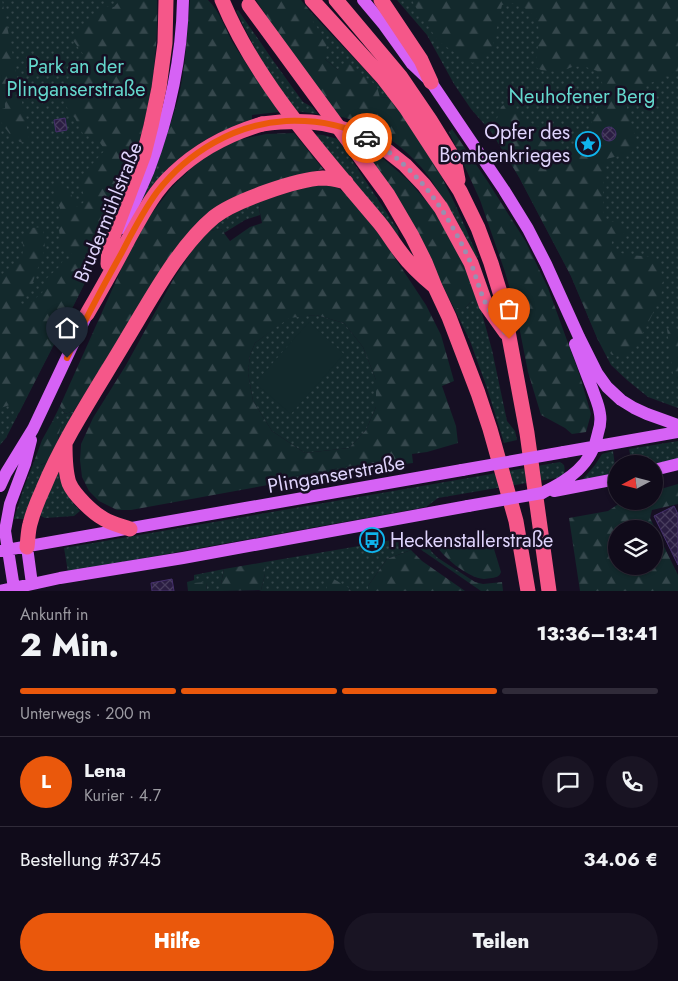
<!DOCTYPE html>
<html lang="de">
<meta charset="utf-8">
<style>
body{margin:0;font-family:Jost,sans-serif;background:#191423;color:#f1f3f6;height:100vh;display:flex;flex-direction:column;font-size:19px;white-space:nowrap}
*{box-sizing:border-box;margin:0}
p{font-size:16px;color:#9c9ba2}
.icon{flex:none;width:28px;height:28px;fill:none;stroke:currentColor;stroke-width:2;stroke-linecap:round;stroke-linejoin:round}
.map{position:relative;height:591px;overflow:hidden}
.sheet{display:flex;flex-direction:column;background:#100b1a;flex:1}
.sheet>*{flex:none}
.needle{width:32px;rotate:263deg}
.controls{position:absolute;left:608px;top:455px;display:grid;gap:10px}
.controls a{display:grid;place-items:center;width:55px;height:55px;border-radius:50%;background:#100b1a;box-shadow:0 1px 4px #0004,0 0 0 1px #302b39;font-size:25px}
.pin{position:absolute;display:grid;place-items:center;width:42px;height:42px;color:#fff;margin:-51px -21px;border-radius:50% 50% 50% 0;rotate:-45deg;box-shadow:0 0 5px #0007}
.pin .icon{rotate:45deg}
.courier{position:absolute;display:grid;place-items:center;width:50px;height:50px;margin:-25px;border:4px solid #ea580c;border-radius:50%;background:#fff;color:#222;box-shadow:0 1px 6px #0007}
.head em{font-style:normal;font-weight:800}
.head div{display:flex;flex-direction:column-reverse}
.head{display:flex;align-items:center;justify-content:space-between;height:85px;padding:0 20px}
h1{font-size:32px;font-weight:800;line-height:38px}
.bar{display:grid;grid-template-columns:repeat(4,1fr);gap:8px 5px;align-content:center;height:60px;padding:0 20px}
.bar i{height:6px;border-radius:4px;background:#302b39}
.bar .current{background:#ea580c}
.bar p{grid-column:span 4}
.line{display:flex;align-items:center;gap:12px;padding:0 20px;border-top:1px solid #302b39}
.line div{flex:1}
.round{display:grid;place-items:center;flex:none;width:52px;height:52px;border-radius:26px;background:#191423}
.primary-button{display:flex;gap:10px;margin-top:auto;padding:10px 20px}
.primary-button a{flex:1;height:58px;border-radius:30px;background:#ea580c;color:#fff;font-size:20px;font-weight:800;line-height:58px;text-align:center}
.primary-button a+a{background:#191423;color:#f1f3f6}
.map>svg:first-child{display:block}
.grass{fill:url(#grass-dots)}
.forest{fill:url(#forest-firs);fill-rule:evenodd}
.garden{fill:#13292c}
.building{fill:url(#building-cross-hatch);stroke:#46306d}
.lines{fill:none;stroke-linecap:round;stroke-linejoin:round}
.major{stroke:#d662f5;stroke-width:12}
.highway{stroke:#f55789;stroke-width:15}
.major-bridge{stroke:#d662f5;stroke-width:12}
.highway-bridge{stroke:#f55789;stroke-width:15}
.done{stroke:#998fb0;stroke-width:5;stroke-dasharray:0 9}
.route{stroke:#ea580c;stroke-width:6}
.labels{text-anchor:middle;stroke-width:5;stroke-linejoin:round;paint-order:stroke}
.park-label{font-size:20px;fill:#64d8cd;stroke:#160f23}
.poi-label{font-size:20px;fill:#dfd4fc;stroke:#160f23;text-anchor:end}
.street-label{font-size:20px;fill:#dfd4fc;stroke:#160f23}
</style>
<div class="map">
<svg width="678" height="591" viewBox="0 0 678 591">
<defs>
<pattern id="grass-dots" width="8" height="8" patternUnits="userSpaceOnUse" patternTransform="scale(1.25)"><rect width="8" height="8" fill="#13292c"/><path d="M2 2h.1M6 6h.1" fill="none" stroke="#35474c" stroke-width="1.8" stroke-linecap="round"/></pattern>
<pattern id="forest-firs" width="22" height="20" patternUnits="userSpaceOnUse" patternTransform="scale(1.25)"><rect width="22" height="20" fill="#13292c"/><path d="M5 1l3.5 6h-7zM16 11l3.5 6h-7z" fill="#35474c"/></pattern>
<pattern id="building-cross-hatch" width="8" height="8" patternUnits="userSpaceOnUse" patternTransform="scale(1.25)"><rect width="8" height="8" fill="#2a1d42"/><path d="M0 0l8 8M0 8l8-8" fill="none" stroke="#483d5e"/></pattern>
</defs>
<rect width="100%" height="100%" fill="#160f23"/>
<path class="grass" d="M0 0H157L156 33 152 86 138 147 91 271 6 438 0 445Z
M397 0H678V408L648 397 627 380 611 365 598 340 571 276 519 177 492 133 471 109 454 84 427 35Z
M238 10 272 59 303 102 312 107 318 114 295 111C271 81 253 45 236 11Z
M310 11C336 40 364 67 389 97L380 98 338 70 325 59 310 17Z
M312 134 323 135 338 139 398 230 399 239Z
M158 161 169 170 137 208Z
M259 202 260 215 245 220 224 233 221 229 209 231 222 220 238 211Z
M456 206 478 257 476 258 449 209H454Z
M477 295 492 350 507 421 515 431 517 440 504 443 487 388 470 341 454 308H465Z
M316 315 344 323 363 347 376 380V407L366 430 349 448 305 453 272 431 253 401 248 373 250 355 255 343 289 317Z
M60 406 65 414 74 411 59 441 58 422H52Z
M678 441V459L654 464H632L629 449Z
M613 451 616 473 582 480 595 465 602 454Z
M35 459 41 465 48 462 25 519H14L23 490Z
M384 460 390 466 355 470 268 485 273 480Z
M560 462 564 465C565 470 565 473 562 477L438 498 426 507 68 572 64 548Z
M56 473H61C64 489 68 499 80 511L74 516 45 518 39 515Z
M397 539 403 541 411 550 387 559 368 586V591H351L349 588 327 586V591H259L261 590 265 574V562L365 545 366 550 381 547V542Z
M429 543 431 551 438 558 436 560 420 549V544Z
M224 569 221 584V591H207L206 583H194V575Z"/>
<path class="forest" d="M0 0H2L30 143 20 142 12 137 0 121V109L5 108 1 75H0Z
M120 0H157C162 152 85 282 19 413L10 405 0 408V276C18 259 26 264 22 236L30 228 43 227 45 249 31 287 19 303 27 305 42 293 47 278 60 266 63 260 70 259 72 254 61 245 59 230 60 208 55 196 56 184H63L70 191 76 207 83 203 85 199 79 180 84 173 105 150 98 140 83 134 75 118 68 111 63 92 71 72 83 54 72 39 103 6 114 7Z
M190 0H208C220 11 225 29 233 43 248 67 263 89 279 112L252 115V121C231 127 210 135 192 149 184 155 177 163 169 170L161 168 158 161C165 141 172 120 178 99 186 67 187 33 190 0Z
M256 0H301L310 11V17L327 42 325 59 338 70 349 64 377 86 380 98 389 97 401 112 433 160 456 206 454 209H449C440 195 432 179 421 167 399 142 370 123 338 116L285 45Z
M412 0H678V72L648 84 626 102C628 116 634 129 637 144L631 153 606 159 603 189 604 219 624 225 626 231 619 239 612 241 611 250 628 255 655 257 660 265 664 287 652 315 635 349 625 354 612 355 598 340 571 276 519 177 492 133 501 107 508 102 531 123 543 129 564 151 579 150C586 136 604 96 602 82 601 79 598 75 597 71L583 66 572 67 559 72 541 70 535 67 539 39 538 20C526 9 520 0 502 5L493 46 473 63 461 57 438 41 415 6Z
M452 129 488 182 526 242 548 288 580 376 591 414 586 432 572 434 565 428 541 415 528 372 515 306 505 272 480 200 449 132Z
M294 133 323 169 256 189 154 282 74 411 65 414 60 406 124 263 149 217 172 187 200 160 233 141 266 134Z
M359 147 380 156 408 180 433 209 463 262 477 295 465 308H454L419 239Z
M321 184 334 185 350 197 383 240 426 305 441 335 454 381 442 386 456 426 458 443 427 452 412 454 413 463 390 466 384 460 273 480 268 485 131 510H117L99 501 89 491 82 477 80 460 81 444 93 418 126 365 174 278 195 246 209 231 221 229 230 241 250 227 262 223 260 213 259 202 299 189ZM316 315 344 323 363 347 376 380V407L366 430 349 448 305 453 272 431 253 401 248 373 250 355 255 343 289 318Z
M667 329 678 331V386L674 381Z
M52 422H58L61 426 58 436 59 441 48 462 40 465 35 459 42 440Z
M678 484V504L652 510 650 518 678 575V591H580L569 518 608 511 623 501H654V491ZM616 529H654V566H616Z
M484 534H488L490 536 501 572C499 577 497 577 492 578 489 578 487 579 484 579 468 578 441 556 434 542Z
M411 550 422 561 465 591H368V586L387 559Z
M438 558 475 582 483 584 502 582 503 591H481L436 560Z
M265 562V574L261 590 221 591V584L224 569Z
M332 578 349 588 351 591H327V586Z
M194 580V583L206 582 207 591H188L187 582Z"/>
<path class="garden" d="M0 75H1L5 108 0 109Z
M309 322 344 354 291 414 255 383Z"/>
<path class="building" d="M65 118 67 130 56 132 54 120Z
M602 134a7 7 0 1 1 14 0a7 7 0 1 1-14 0Z
M674 506 678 514V565L654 516Z
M172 579 174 591H152L151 583Z"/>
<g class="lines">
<path class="major" d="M363 0 384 25 412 64 431 82 504 190 528 229 546 264 579 337 597 373 607 387 621 400 634 408 647 414 678 425
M123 228C131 209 140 191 148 172 169 117 182 59 183 0
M564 452 678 432
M654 470 678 464
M0 486 6 473 33 429 91 306
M554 491 616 479
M542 493C569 480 592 465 598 433 600 427 601 420 600 414 599 405 595 397 592 388 586 373 581 359 575 344
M27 547 32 584
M0 551 462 470
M14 588 5 531 10 504 25 464 31 440
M0 591 60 578 183 558 468 506"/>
<path class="highway" d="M222 0C256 82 320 152 377 220 386 230 393 243 402 254 411 266 422 276 434 286
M312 0 383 78 406 108 460 191 478 228 491 263 502 299 527 433 549 591
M336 0 400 76 430 120 454 159 458 180
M381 0 421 60 431 82
M249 5 388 195 412 236 425 262 435 287 449 317 478 393 490 429 516 521 528 591
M380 145 405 165 424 185 441 208 471 263 486 305 506 333
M108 264 109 247 144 154 151 126 159 88 165 43 166 0
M87 314C101 290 115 265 128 240 141 217 153 192 173 174 199 149 228 134 262 124
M65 444C65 456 65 471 69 483 74 495 93 513 104 519 112 524 122 526 130 529
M27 547C28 539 28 531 30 524 33 512 38 500 43 489 65 436 97 389 126 340 150 301 178 247 214 217 234 201 297 179 323 178 331 178 338 180 346 182"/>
<path class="major-bridge" d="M462 470 564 452
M468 506 542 493"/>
<path class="highway-bridge" d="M262 124C310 118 338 122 380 145"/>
</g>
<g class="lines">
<path class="done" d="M367 138C417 166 446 210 470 261 476 275 479 290 486 304 492 316 502 327 509 339"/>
<path class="route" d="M67 358C83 323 102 288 121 254 132 233 143 211 157 192 188 152 235 124 286 121 313 120 343 124 367 138"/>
</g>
<defs>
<symbol id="sight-ring" viewBox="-11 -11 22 22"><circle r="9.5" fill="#160f23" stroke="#0fb4ed" stroke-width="1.5"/><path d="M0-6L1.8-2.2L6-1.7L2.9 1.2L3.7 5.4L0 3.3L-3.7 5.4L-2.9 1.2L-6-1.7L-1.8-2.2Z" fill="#0fb4ed"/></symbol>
<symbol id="bus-ring" viewBox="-11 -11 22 22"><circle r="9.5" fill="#160f23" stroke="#0fb4ed" stroke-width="1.5"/><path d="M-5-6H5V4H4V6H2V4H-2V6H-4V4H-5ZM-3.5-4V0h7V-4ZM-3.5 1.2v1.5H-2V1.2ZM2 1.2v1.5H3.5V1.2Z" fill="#0fb4ed"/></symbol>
</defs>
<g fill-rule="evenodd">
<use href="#sight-ring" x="574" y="130" width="28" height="28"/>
<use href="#bus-ring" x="358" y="526" width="28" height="28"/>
</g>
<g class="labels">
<g class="park-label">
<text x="76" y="73">Park an der<tspan x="76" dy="23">Plinganserstraße</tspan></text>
<text x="582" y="103">Neuhofener Berg</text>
</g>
<g class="poi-label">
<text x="570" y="139">Opfer des<tspan x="570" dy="23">Bombenkrieges</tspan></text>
<text x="390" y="547" text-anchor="start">Heckenstallerstraße</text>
</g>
<g class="street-label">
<text transform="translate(108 212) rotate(-68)" y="7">Brudermühlstraße</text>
<text transform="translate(336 474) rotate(-10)" y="7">Plinganserstraße</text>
</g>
</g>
</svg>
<div class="controls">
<a><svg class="needle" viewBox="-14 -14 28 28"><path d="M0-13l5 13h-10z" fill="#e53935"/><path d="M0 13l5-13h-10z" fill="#9c9ba2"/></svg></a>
<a><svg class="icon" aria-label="layers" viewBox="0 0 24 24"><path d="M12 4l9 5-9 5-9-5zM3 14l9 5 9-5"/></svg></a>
</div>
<div class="pin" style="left:509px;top:339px;background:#ea580c"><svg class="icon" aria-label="bag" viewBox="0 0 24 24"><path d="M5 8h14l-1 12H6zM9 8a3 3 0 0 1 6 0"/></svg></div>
<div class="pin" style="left:67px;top:358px;background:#1f2937"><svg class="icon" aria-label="home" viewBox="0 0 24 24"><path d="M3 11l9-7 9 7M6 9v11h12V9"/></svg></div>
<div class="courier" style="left:367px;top:138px"><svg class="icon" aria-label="car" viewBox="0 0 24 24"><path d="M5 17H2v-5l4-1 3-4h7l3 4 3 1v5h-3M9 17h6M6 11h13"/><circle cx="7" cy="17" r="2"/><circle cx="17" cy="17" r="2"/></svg></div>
</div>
<section class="sheet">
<div class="head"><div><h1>2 Min.</h1><p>Ankunft in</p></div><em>13:36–13:41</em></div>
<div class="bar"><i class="current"></i><i class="current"></i><i class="current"></i><i></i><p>Unterwegs · 200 m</p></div>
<div class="line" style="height:90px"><b class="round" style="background:#ea580c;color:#fff">L</b><div><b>Lena</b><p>Kurier · 4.7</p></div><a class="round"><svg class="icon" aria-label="chat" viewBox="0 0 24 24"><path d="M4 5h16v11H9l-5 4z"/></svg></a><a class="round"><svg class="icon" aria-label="phone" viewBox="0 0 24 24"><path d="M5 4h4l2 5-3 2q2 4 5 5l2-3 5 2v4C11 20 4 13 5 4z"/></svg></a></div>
<div class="line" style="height:65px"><div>Bestellung #3745</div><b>34.06 €</b></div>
<div class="primary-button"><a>Hilfe</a><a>Teilen</a></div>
</section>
